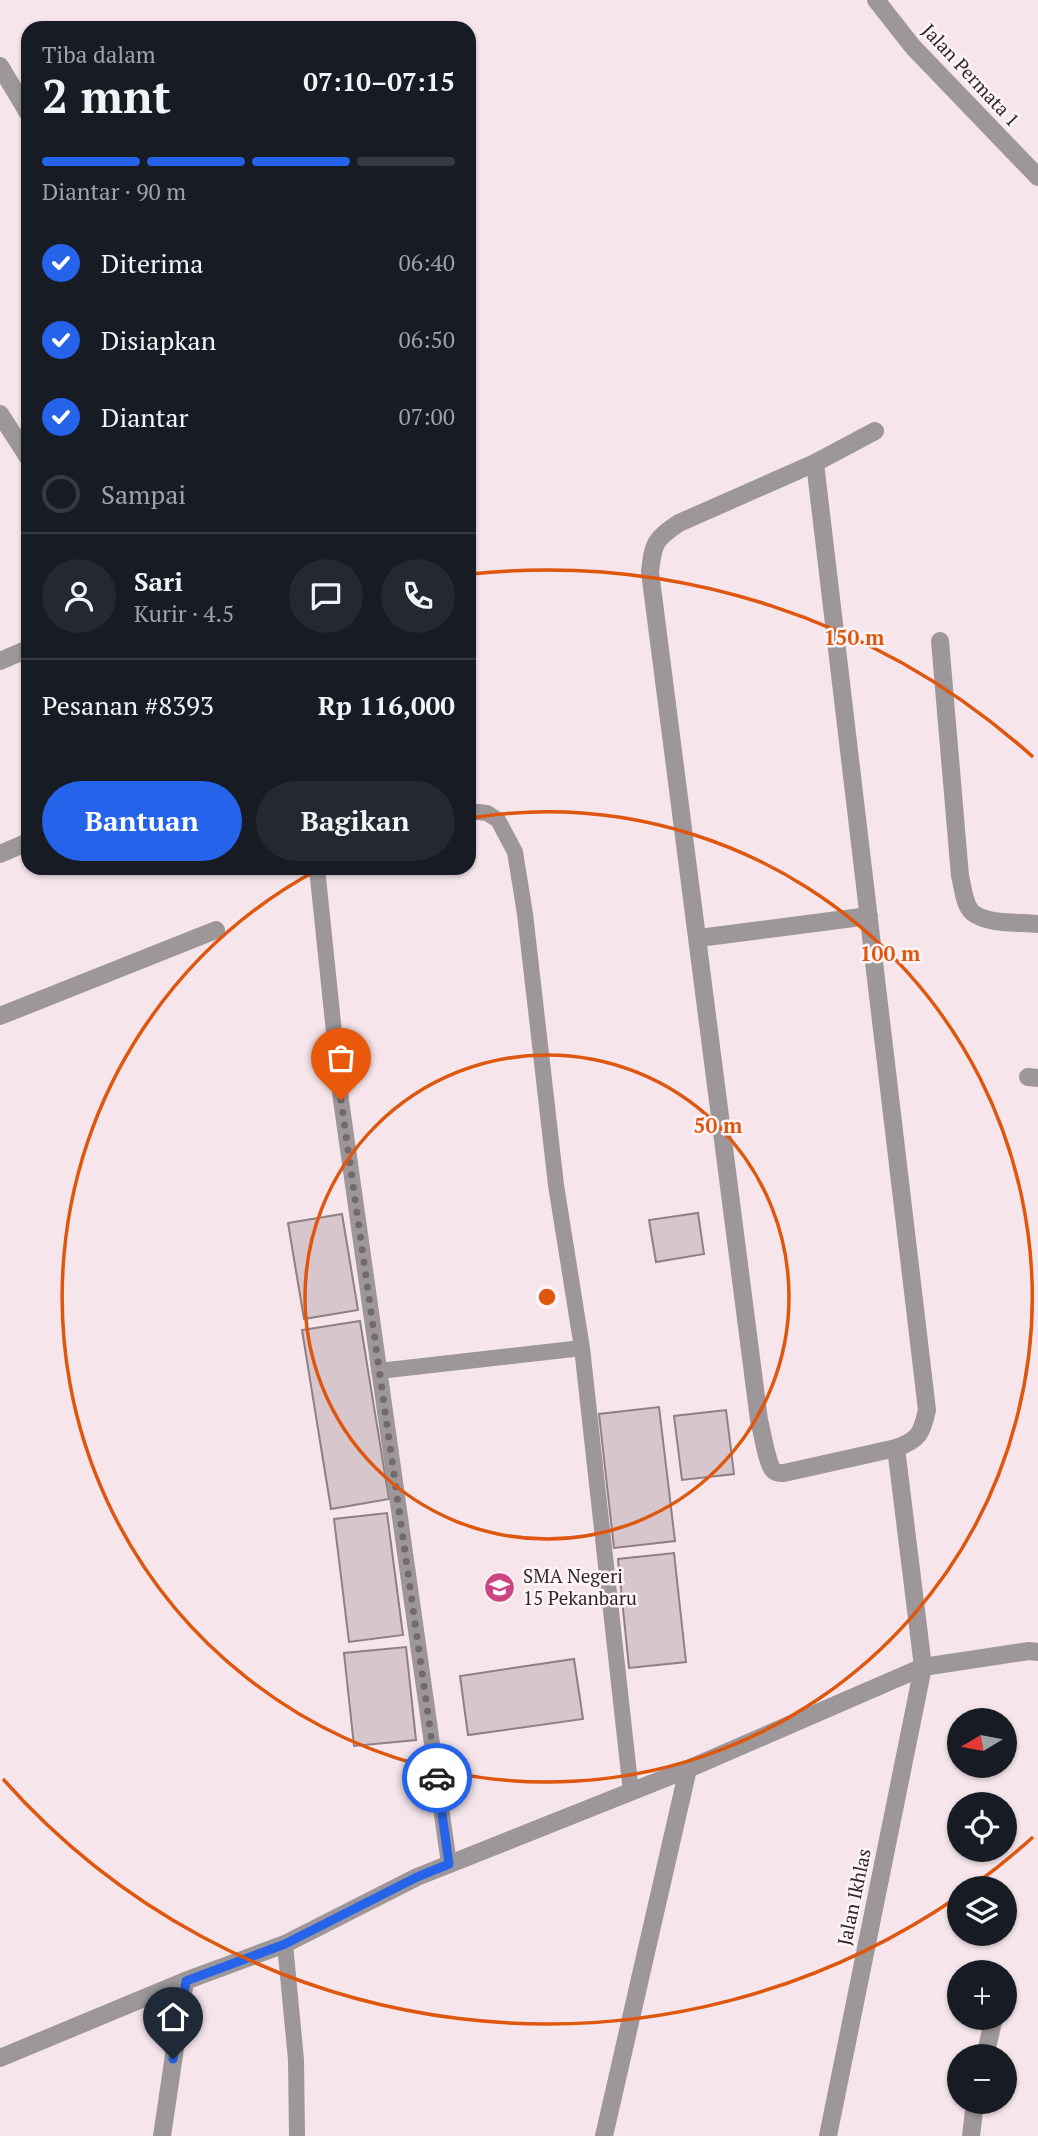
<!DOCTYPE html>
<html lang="id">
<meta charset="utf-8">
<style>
body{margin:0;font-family:"PT Serif",serif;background:#242831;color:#f1f3f6;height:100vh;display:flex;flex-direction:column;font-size:26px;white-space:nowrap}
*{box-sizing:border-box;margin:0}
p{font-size:23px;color:#9ea1a6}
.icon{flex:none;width:38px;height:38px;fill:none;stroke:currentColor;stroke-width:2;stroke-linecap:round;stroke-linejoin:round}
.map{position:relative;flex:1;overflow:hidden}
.side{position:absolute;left:21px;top:21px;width:455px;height:854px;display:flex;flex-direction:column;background:#171b24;border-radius:21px;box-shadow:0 2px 5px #0004}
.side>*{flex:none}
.needle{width:46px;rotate:260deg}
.buttons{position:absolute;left:947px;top:1708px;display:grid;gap:14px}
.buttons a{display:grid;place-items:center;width:70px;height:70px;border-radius:50%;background:#171b24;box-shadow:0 2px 5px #0004;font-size:35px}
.pin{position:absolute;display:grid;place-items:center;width:60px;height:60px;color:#fff;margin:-72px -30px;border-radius:50% 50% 50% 0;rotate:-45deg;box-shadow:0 0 7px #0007}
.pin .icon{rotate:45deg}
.courier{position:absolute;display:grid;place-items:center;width:70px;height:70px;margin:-35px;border:5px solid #2563eb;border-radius:50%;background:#fff;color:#222;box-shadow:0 2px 9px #0007}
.summary em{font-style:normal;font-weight:800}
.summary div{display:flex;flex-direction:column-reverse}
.summary{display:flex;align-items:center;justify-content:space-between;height:119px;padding:0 21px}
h1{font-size:46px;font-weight:800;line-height:52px}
.bar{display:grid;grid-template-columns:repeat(4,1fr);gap:10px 7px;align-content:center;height:84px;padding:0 21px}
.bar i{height:9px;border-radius:5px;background:#363941}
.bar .active{background:#2563eb}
.bar p{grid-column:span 4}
.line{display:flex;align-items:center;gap:18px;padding:0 21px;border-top:2px solid #363941}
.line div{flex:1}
.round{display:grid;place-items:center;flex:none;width:74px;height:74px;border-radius:37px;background:#242831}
ol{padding:0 21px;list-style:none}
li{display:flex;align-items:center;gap:21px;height:77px}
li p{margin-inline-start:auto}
li .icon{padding:7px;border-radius:50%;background:#2563eb;color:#fff;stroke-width:4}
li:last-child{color:#9ea1a6}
li i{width:38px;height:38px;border:4px solid #363941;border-radius:50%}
.action{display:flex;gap:14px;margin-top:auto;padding:14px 21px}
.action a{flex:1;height:80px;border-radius:42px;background:#2563eb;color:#fff;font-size:28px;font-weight:800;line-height:80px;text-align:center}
.action a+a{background:#242831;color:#f1f3f6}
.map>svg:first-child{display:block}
.building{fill:#d7c7cc;stroke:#8e8085;stroke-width:2}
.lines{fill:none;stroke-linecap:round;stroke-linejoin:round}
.lane{stroke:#9d9799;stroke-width:16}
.street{stroke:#9d9799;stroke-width:18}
.done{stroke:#746a6e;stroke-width:7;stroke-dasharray:0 12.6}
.route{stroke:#2563eb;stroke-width:9}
.ring{fill:none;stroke:#df570e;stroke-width:3.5}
.labels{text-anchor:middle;stroke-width:5;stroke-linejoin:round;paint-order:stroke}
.street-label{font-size:19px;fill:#2e282a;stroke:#fff5f8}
.poi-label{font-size:19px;fill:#2e282a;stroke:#fff5f8;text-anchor:start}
.centre{fill:#df570e;stroke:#fff5f8;stroke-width:3.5}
.ring-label{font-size:21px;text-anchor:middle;font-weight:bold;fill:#df570e;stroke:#fff5f8;stroke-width:5;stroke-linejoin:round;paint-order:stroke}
</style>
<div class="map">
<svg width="1038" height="2136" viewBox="0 0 1038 2136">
<rect width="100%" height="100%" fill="#f6e6eb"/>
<path class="building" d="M698 1213 704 1254 656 1262 649 1220Z
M342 1214 358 1310 304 1319 288 1223Z
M360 1321 389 1499 331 1509 302 1330Z
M659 1407 675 1541 614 1548 599 1414Z
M726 1410 734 1474 682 1480 674 1416Z
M387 1513 403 1635 349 1642 334 1519Z
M674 1553 686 1662 629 1668 618 1559Z
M406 1647 416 1740 354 1746 344 1653Z
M574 1659 583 1719 468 1735 460 1676Z"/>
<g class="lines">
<path class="lane" d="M469 811 487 813 498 820 515 852 525 914 556 1185 582 1348
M317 868 341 1100 449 1864
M379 1371 582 1348 631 1792
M285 1944 296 2060 297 2136"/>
<path class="street" d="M876 0 913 47 1038 177
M0 66 28 113
M0 414 28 457
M875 431 815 463 679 523C655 539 653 543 650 572L759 1420C762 1431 767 1463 773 1470 777 1474 780 1473 784 1473L896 1448
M815 463 927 1410C922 1433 919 1440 896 1448L923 1667 828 2136
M940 641 960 876C963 887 964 906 973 913 989 925 1019 922 1038 924
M0 661 28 649
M0 854 28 842
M699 938 869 916
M0 1016 216 930
M1028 1077 1038 1078
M985 2056 994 2018
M0 2058 185 1981 285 1944 417 1877 688 1769
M162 2136 185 1981
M604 2136 688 1769 923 1667 1029 1651 1038 1652
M971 2136 975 2102"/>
</g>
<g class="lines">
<path class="done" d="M341 1100 437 1778"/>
<path class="route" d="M173 2059 186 1981 285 1944 417 1877 449 1864 437 1778"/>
</g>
<g class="ring">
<circle cx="547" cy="1297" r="242"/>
<path d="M471 818A485 485 0 1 1 319 869"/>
<path d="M1033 1837A727 727 0 0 1 974 1885M959 1896A727 727 0 0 1 3 1779M471 574A727 727 0 0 1 1033 757"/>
</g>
<defs>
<symbol id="school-disc" viewBox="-11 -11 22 22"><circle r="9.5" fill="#cc4482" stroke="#fff5f8"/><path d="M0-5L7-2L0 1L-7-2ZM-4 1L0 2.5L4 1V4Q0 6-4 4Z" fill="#fff"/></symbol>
</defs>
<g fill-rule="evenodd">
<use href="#school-disc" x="482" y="1570" width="35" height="35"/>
</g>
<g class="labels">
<g class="street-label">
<text transform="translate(971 75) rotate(47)" y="7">Jalan Permata 1</text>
<text transform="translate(854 1897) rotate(-78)" y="7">Jalan Ikhlas</text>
</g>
<g class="poi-label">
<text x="523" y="1583">SMA Negeri<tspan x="523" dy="22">15 Pekanbaru</tspan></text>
</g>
</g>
<circle cx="547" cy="1297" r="10" class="centre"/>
<g class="ring-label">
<text x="854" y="645">150 m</text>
<text x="890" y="961">100 m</text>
<text x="718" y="1133">50 m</text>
</g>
</svg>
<div class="buttons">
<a><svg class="needle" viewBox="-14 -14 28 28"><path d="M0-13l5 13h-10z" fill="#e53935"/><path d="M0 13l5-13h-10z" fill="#9ea1a6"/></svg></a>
<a><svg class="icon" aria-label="locate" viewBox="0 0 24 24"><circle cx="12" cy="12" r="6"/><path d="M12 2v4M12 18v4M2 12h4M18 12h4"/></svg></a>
<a><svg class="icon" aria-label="layers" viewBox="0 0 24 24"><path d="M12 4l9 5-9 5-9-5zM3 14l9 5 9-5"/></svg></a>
<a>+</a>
<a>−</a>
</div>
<div class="pin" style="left:341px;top:1100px;background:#ea580c"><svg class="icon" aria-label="bag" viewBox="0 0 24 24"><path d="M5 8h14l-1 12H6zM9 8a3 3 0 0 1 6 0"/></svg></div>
<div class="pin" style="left:173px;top:2059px;background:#1f2937"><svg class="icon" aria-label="home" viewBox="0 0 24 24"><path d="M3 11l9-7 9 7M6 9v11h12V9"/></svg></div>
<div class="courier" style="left:437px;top:1778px"><svg class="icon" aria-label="car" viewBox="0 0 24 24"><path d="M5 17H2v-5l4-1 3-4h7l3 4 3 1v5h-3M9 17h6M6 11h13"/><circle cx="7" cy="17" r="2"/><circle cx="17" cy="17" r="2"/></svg></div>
<section class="side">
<div class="summary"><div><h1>2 mnt</h1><p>Tiba dalam</p></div><em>07:10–07:15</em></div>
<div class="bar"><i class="active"></i><i class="active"></i><i class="active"></i><i></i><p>Diantar · 90 m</p></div>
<ol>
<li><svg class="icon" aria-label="check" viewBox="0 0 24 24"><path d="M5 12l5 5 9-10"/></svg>Diterima<p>06:40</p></li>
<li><svg class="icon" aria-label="check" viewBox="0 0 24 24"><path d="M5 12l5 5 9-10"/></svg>Disiapkan<p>06:50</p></li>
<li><svg class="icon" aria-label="check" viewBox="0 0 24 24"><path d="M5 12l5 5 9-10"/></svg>Diantar<p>07:00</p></li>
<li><i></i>Sampai</li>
</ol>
<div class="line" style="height:126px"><a class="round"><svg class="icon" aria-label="person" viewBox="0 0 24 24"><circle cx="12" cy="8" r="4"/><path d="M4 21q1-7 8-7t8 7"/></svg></a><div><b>Sari</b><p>Kurir · 4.5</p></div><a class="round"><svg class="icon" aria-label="chat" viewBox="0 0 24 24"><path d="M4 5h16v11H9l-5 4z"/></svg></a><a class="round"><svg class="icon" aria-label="phone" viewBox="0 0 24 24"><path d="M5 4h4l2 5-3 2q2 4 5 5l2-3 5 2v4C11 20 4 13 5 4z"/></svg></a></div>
<div class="line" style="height:91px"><div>Pesanan #8393</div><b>Rp 116,000</b></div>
<div class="action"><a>Bantuan</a><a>Bagikan</a></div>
</section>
</div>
